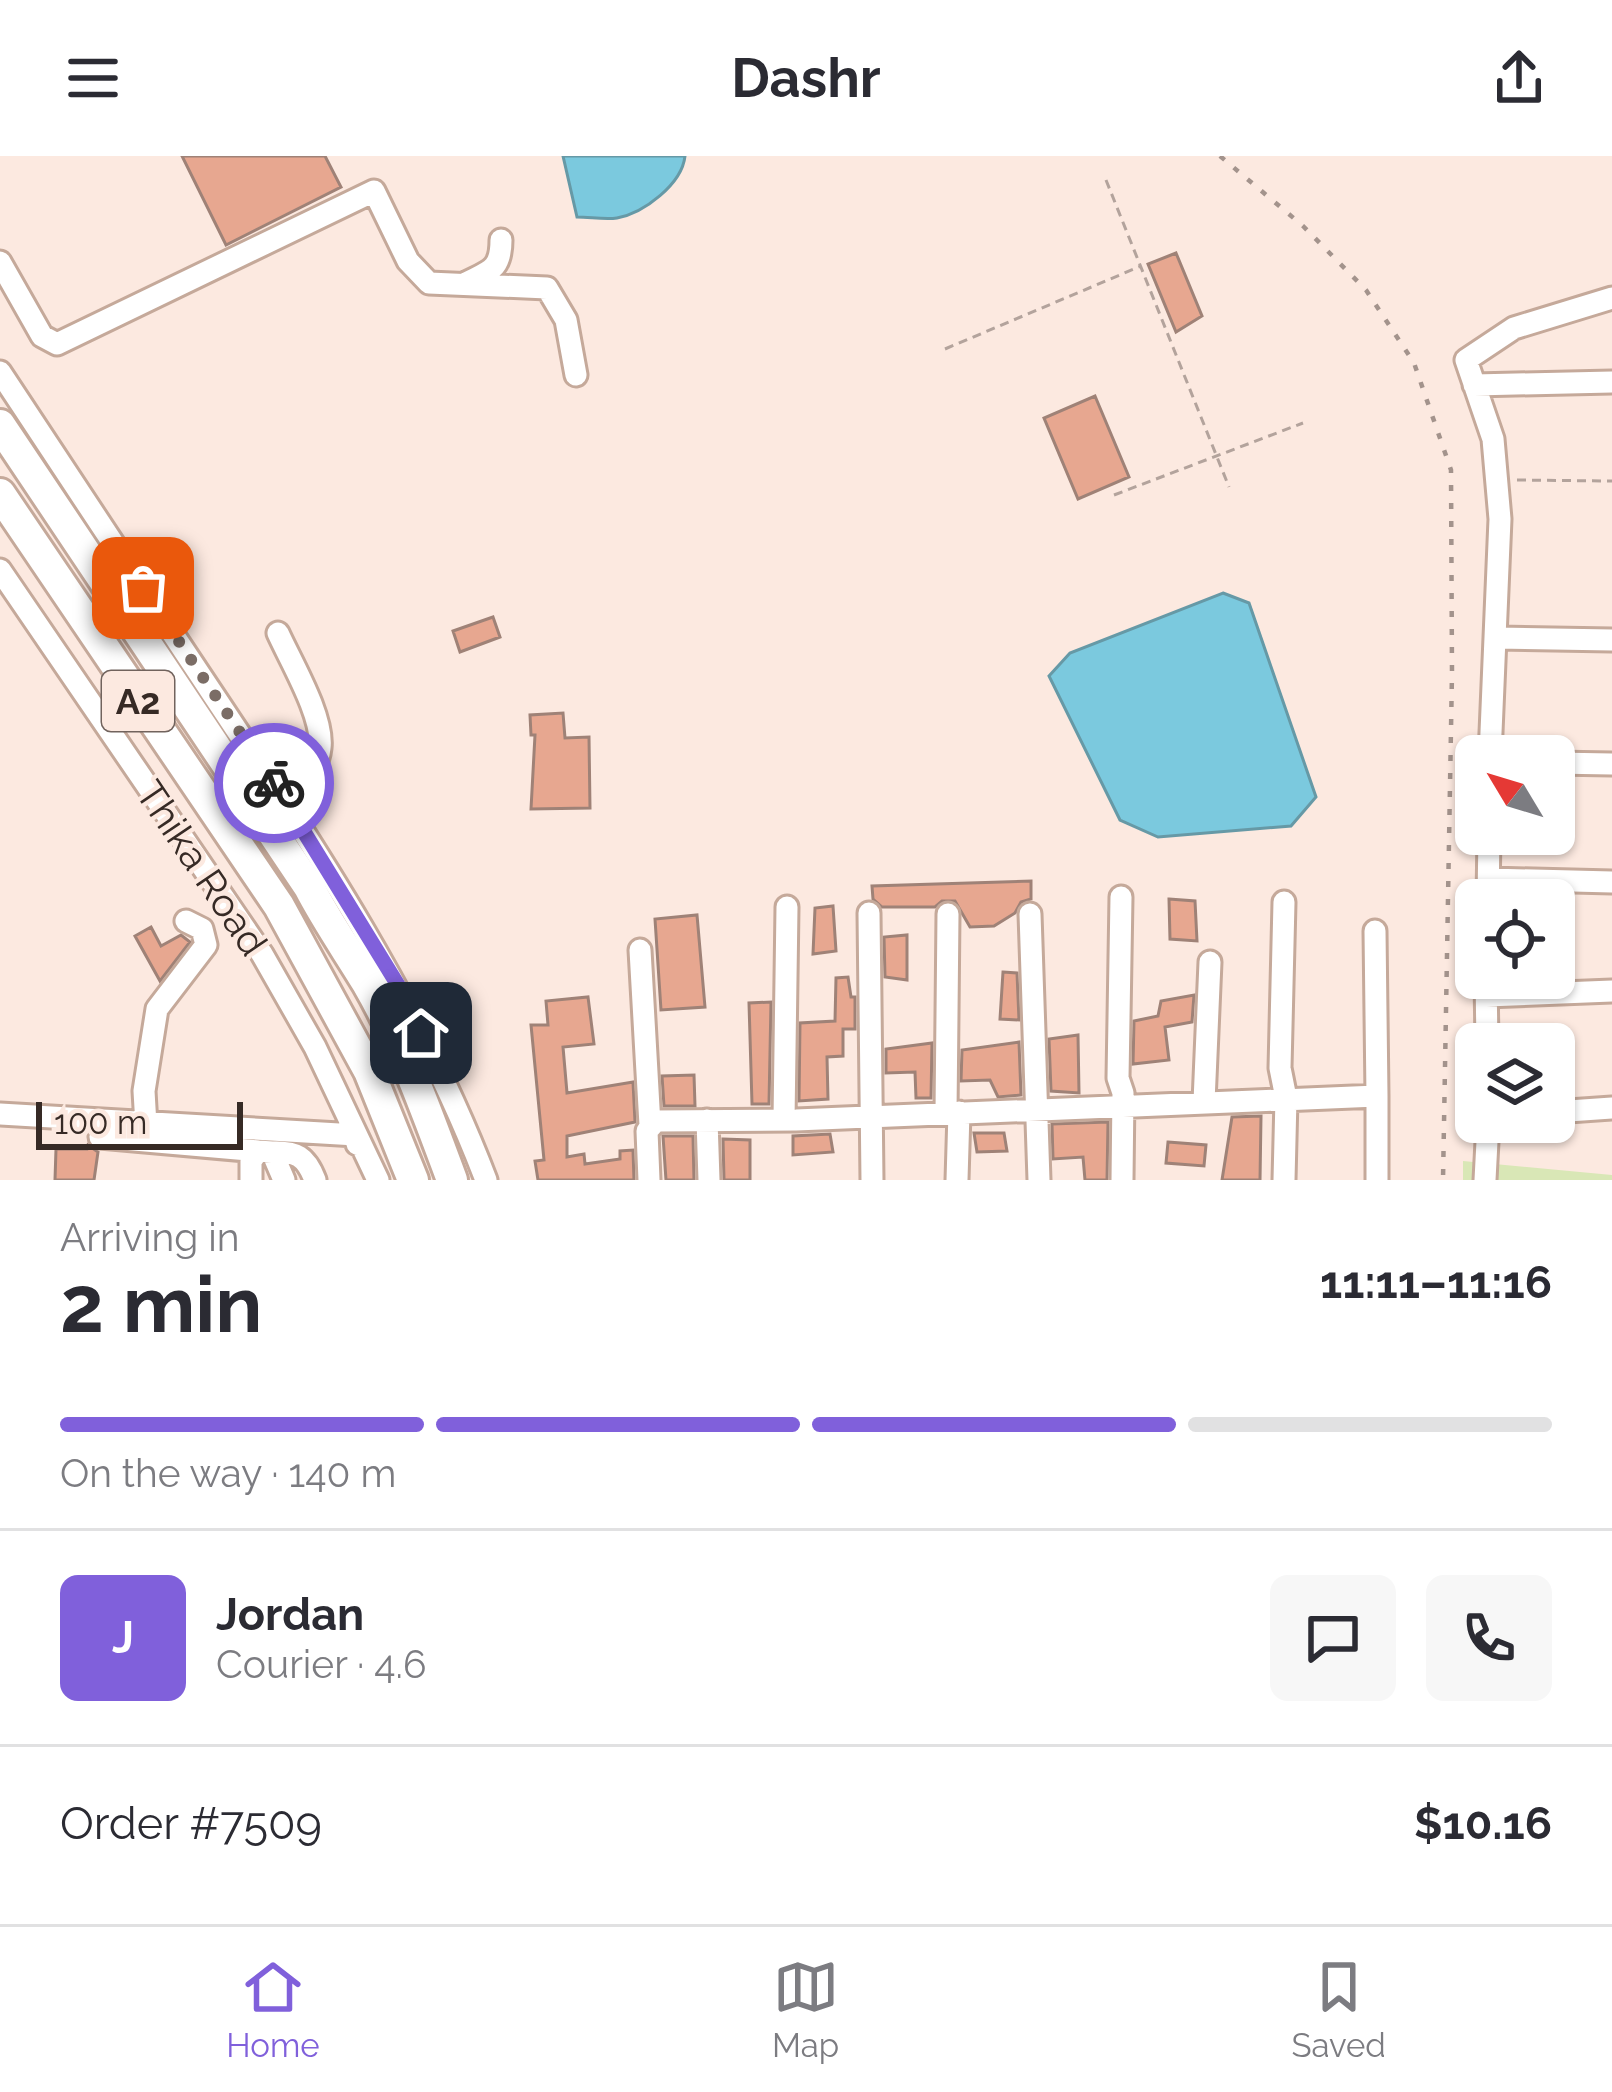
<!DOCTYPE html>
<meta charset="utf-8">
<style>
body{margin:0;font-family:Raleway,sans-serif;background:#f7f7f7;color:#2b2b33;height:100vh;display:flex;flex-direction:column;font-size:45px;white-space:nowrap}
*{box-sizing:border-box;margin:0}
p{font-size:39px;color:#7c7c81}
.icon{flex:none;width:66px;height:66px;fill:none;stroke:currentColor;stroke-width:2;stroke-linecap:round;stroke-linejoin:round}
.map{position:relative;height:1024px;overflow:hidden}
.details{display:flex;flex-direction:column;background:#fff;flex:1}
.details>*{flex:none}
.needle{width:78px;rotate:308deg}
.controls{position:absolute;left:1455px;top:579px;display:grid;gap:24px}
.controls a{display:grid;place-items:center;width:120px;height:120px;border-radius:18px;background:#fff;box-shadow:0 3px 9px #0004;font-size:60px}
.scale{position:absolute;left:36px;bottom:30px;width:207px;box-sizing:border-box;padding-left:12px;border:6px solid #362a25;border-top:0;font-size:33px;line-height:42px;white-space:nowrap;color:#362a25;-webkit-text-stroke:9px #fce9e0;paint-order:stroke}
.pin{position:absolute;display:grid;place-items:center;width:102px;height:102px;color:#fff;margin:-51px;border-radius:24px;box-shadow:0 6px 18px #0006}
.courier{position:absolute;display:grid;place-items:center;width:120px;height:120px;margin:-60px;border:9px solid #8060db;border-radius:50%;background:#fff;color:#222;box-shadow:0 3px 15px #0007}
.summary em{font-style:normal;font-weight:700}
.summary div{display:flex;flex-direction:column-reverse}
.summary{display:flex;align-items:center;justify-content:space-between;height:204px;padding:0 60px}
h1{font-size:78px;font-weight:700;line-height:90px}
.bar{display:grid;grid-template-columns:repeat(4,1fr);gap:18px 12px;align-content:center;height:144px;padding:0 60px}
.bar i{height:15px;border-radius:9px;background:#e1e1e2}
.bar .active{background:#8060db}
.bar p{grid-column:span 4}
.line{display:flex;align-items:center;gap:30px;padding:0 60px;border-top:3px solid #e1e1e2}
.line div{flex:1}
.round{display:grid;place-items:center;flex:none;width:126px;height:126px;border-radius:18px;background:#f7f7f7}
header{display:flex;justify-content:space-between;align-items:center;height:156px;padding:0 60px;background:#fff;font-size:54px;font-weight:700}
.menu{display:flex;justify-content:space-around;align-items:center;height:168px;border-top:3px solid #e1e1e2;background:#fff;font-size:33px;color:#7c7c81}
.menu a{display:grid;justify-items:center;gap:6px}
.menu .active{color:#8060db}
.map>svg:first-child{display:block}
.green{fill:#d9e7b6}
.water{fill:#7bc9de;stroke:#6699a6;stroke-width:3}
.building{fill:#e7a790;stroke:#9f8277;stroke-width:3}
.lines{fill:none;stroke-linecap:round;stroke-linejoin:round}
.minor-casing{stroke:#c5a99a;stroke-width:27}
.highway-casing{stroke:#c5a99a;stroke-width:36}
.path{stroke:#b3a39c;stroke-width:3;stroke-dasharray:9 6;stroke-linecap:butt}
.minor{stroke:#fff;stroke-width:21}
.highway{stroke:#fff;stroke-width:30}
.rail{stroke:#a3938c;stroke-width:4.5;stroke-dasharray:6 12;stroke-linecap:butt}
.done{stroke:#7b6d66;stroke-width:12;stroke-dasharray:0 21.6}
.route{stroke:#8060db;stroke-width:15}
.labels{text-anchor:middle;stroke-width:9;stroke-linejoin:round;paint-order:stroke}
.shield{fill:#fce9e0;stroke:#71635d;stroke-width:3}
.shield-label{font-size:36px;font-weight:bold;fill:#362a25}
.street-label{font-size:39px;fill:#362a25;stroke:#fce9e0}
</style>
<header><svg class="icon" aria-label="menu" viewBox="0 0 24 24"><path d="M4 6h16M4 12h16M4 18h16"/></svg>Dashr<svg class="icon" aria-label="share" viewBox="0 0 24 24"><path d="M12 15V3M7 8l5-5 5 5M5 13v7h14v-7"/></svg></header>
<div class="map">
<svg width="1612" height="1024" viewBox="0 0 1612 1024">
<rect width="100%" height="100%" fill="#fce9e0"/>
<path class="green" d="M1463 1005 1612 1019V1024H1463Z"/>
<path class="water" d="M563 0H685C682 28 644 57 617 62 605 64 590 61 577 61Z
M1223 437 1249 447 1316 641 1291 670 1158 681 1120 664 1049 520 1070 497Z"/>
<path class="building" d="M182 0H325L341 31 226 89Z
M1176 97 1202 160 1176 176 1148 108Z
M1095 240 1129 321 1078 343 1044 262Z
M493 461 500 481 460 496 453 475Z
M563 557 565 582 589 581 590 652 531 653 535 579H531L530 559Z
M1031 725V743L1021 746 1015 757 994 770 970 771 955 745H942L935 751H882L873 743 872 730Z
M1169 743 1195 745 1197 785 1170 783Z
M833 750 836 795 813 798 815 752Z
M697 759 705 851 661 854 655 763Z
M151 771 161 790 181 779 190 786 160 825 135 780Z
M907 779V824L885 821 884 781Z
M1003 816 1017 817 1019 864 1000 863Z
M848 821 851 841H855V873H843V900L827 901 828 943 799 945 800 867 835 865 836 822Z
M1194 839 1192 866 1165 871 1169 904 1133 908 1134 865 1158 860 1161 845Z
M588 841 594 888 563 891 567 937 633 926 635 966 567 980V1001L584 998 585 1008 620 1003V995L633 994 634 1024H538L535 1005 544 1004 531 869H548L546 845Z
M771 846 769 948H752L749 847Z
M1078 879 1079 937 1051 935 1049 883Z
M1019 886 1021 939 998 941 990 924 961 925 962 894Z
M932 887 931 942H916L915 916 886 917V893Z
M694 919 695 950H664L662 920Z
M1261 960 1260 1024H1222L1232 961Z
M1108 966 1107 1024H1085L1083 1001 1053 1003 1052 968Z
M974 977H1004L1007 995 977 996Z
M830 978 833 996 793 999V980Z
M663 980H693L694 1024H666Z
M723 983 750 984V1024H724Z
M1168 986 1206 989 1204 1010 1166 1007Z
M88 989 98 996 94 1024H55L56 993H87Z"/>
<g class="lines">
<defs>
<path id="minor" d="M0 106 42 180 57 188 374 35 408 105 429 127 547 132 566 164 576 219
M464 128C489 115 501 115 501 84
M0 216 142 431
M1474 229 1612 226
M0 414 262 798 315 891 378 1024
M159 457C280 641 407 817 486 1024
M278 477C291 506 324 561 320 592 318 613 301 634 290 651
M1497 482 1612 484
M1490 600 1500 363 1493 283 1466 204 1514 172 1612 142
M1554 607 1612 608
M1489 723 1612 726
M1121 741 1118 922 1123 937 1122 1024
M1488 744 1489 678
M869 757 872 1024
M1030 758 1039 1024
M1375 775 1377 940
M640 794 650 969
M1486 822 1487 888
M1486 840 1612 835
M1204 946 1210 806
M1554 956 1612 952
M946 957 948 758
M0 958 356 979 357 988
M707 964 709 1024
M784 964 787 751
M146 969 144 935 157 853 206 789 202 773 186 765
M100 981 258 995
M272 996C296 995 306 1000 315 1024
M251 1024V1005L258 995 272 996 284 1024
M649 1024 647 975 656 965 796 964 1377 940V1024
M957 1024 959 956
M1284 1024 1286 942 1280 912 1284 746
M1485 1024 1488 966"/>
<path id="highway" d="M0 269 309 731C326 764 347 794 367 827 403 889 427 957 452 1024
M0 338 279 750 369 915 413 1024
M123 423 167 468"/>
</defs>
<use href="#minor" class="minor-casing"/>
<use href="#highway" class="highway-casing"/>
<path class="path" d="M1106 24 1229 331
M945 193 1141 110
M1517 324 1612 325
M1114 339 1303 267"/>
<use href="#minor" class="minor"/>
<use href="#highway" class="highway"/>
<path class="rail" d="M1220 0 1303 70 1366 134 1414 207 1451 314 1452 517 1443 1024"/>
</g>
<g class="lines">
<path class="done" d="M143 432 274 627"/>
<path class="route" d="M274 627 401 834 421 877"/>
</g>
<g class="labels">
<rect class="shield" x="102" y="515" width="72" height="60" rx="9"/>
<g class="shield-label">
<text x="138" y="558">A2</text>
</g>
<g class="street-label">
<text transform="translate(202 712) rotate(56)" y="14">Thika Road</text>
</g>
</g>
</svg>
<div class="controls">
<a><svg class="needle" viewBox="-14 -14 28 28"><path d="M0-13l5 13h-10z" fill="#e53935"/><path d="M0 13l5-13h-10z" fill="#7c7c81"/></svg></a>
<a><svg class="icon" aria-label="locate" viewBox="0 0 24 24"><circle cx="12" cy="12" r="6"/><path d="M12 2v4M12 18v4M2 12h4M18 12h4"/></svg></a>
<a><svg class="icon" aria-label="layers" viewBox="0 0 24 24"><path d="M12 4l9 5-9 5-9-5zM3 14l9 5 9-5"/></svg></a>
</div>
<div class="scale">100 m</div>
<div class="pin" style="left:143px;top:432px;background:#ea580c"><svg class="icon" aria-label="bag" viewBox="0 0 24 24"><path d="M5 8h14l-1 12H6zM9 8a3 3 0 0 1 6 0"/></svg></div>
<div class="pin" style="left:421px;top:877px;background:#1f2937"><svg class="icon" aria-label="home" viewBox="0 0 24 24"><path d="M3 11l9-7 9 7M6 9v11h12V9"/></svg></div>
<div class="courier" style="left:274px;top:627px"><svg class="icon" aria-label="bike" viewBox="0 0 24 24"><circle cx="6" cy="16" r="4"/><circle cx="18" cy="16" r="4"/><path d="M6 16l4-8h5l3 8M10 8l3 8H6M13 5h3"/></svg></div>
</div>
<section class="details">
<div class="summary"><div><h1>2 min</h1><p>Arriving in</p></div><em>11:11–11:16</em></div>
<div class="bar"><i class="active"></i><i class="active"></i><i class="active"></i><i></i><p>On the way · 140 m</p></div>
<div class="line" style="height:216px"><b class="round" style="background:#8060db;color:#fff">J</b><div><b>Jordan</b><p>Courier · 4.6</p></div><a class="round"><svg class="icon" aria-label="chat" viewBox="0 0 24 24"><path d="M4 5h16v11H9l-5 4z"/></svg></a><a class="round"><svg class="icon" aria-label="phone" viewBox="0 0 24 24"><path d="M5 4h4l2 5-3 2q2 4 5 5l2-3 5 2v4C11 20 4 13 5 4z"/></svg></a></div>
<div class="line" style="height:156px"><div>Order #7509</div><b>$10.16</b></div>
</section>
<nav class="menu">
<a class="active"><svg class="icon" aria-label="home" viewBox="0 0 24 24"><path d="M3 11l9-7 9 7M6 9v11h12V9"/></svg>Home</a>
<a><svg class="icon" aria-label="map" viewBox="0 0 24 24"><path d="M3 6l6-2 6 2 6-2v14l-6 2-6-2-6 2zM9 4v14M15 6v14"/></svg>Map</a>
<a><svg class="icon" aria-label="saved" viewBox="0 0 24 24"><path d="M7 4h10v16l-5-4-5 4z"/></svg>Saved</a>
</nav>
